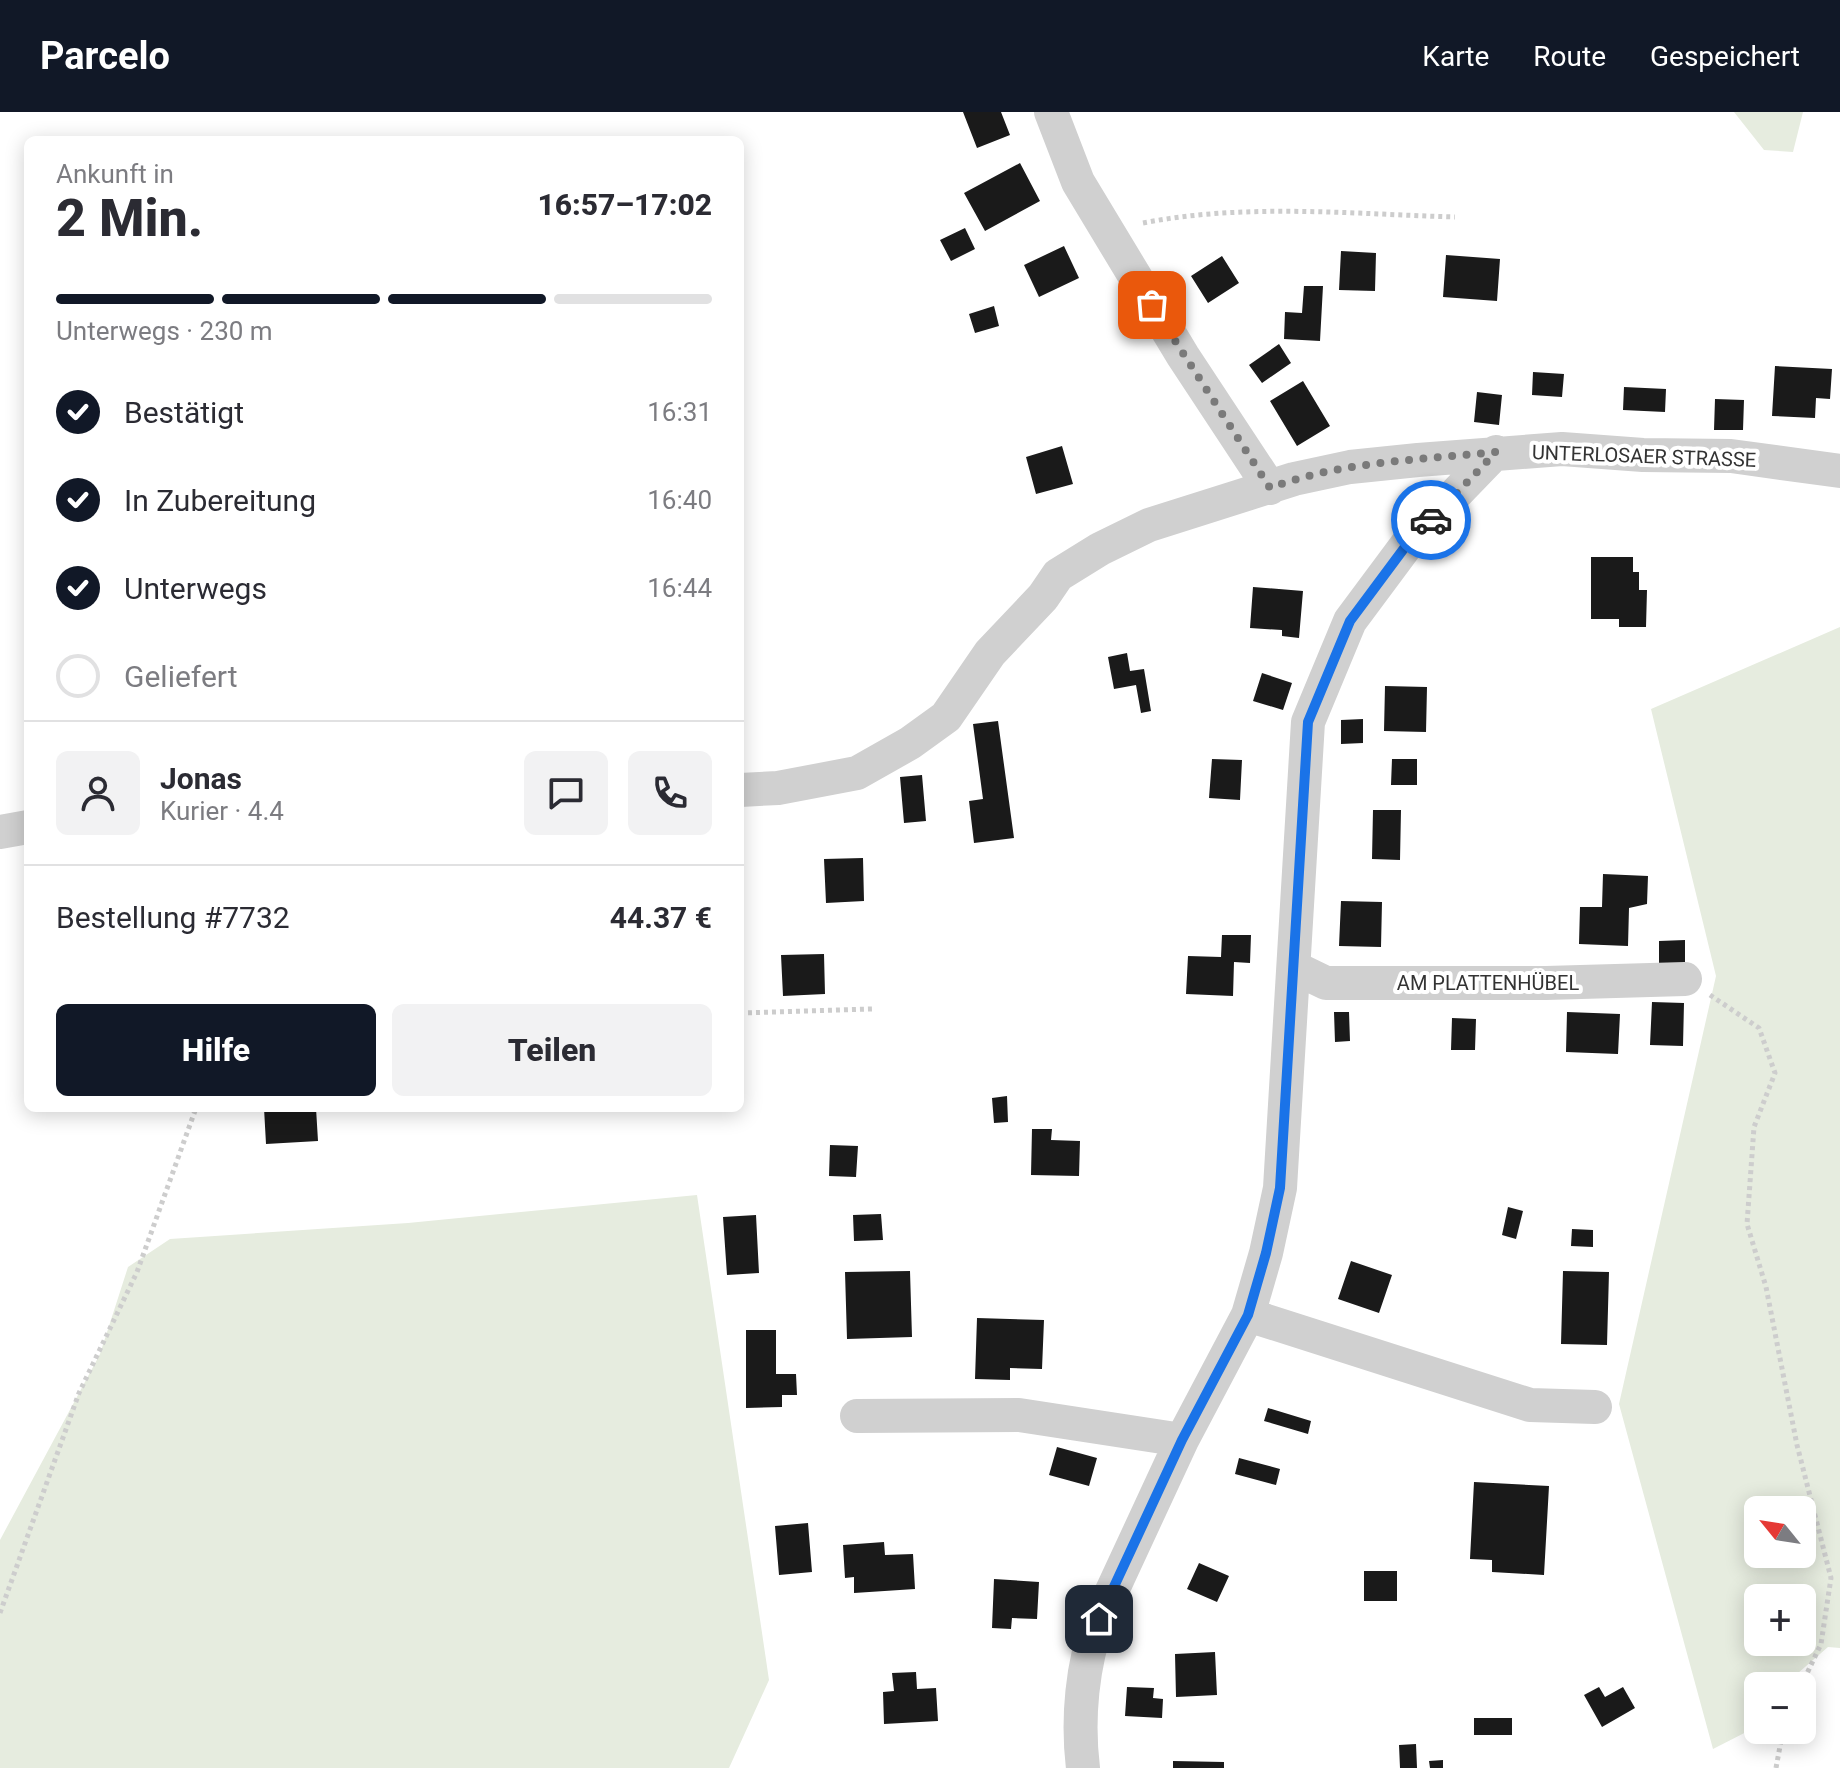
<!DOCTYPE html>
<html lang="de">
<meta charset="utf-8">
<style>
body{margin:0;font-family:Roboto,sans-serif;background:#f2f2f3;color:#2b2b33;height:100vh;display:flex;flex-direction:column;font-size:30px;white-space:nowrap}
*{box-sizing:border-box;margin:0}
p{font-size:26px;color:#7c7c81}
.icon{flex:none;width:44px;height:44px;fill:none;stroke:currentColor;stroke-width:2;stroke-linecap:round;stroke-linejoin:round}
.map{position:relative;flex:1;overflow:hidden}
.drawer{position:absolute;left:24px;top:24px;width:720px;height:976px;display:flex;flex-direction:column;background:#fff;border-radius:12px;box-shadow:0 4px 20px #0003}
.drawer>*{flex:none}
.needle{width:52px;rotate:300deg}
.buttons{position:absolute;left:1744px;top:1384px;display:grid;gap:16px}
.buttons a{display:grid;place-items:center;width:72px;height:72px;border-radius:12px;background:#fff;box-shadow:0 4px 20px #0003;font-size:40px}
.pin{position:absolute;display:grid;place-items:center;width:68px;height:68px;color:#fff;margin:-34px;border-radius:16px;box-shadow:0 4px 12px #0006}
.courier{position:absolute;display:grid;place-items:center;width:80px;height:80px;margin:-40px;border:6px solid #1a73e8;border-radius:50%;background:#fff;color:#222;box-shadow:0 2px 10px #0007}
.headline em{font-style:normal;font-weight:800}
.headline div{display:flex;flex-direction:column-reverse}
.headline{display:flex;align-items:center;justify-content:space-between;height:136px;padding:0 32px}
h1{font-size:52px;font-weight:800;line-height:60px}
.bar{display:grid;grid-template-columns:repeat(4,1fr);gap:12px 8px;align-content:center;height:96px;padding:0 32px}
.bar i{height:10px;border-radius:6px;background:#e1e1e2}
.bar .current{background:#111827}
.bar p{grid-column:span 4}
.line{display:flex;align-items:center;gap:20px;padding:0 32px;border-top:2px solid #e1e1e2}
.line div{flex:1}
.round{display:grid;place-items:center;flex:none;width:84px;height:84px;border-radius:12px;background:#f2f2f3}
ol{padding:0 32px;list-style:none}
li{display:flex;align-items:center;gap:24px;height:88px}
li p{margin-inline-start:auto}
li .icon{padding:8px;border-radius:50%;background:#111827;color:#fff;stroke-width:4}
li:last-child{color:#7c7c81}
li i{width:44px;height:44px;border:4px solid #e1e1e2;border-radius:50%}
.action{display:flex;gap:16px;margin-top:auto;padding:16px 32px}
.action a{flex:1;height:92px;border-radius:12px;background:#111827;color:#fff;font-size:32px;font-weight:800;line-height:92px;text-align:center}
.action a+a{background:#f2f2f3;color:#2b2b33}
header{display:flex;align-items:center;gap:48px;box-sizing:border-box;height:112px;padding:0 40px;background:#111827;color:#fff}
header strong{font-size:38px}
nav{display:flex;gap:44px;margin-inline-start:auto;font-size:28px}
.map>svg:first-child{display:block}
.green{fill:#e6ecdf;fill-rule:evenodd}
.building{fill:#1a1a1a}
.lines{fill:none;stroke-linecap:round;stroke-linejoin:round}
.path{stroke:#cdcdcd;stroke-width:5;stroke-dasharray:4 4;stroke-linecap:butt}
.minor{stroke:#d0d0d0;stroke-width:34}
.done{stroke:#7a7a7a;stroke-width:8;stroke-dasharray:0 14.4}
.route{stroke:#1a73e8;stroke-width:10}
.labels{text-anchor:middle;stroke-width:8;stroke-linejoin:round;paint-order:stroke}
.street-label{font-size:20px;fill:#333;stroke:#fff}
</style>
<header>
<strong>Parcelo</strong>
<nav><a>Karte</a><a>Route</a><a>Gespeichert</a></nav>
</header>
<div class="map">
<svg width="1840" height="1656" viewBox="0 0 1840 1656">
<rect width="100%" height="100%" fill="#fff"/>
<path class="green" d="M1734 0H1803L1793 40 1764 38Z
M1840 515V1536L1828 1535 1790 1568 1786 1574H1758V1614L1713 1637 1619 1292 1716 864 1651 597ZM1802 1398V1442H1758V1398ZM1758 1486H1802V1530H1758Z
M697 1083 769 1568 729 1656H0V1428L100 1242 128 1155 170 1127 408 1111Z"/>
<path class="building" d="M963 0H1001L1010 23 977 36Z
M1020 51 1040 89 985 119 964 81Z
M965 116 975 137 951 149 940 128Z
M1064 134 1079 166 1039 185 1024 153Z
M1341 139 1376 141 1375 179 1339 178Z
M1446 143 1500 147 1497 189 1443 185Z
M1222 144 1239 171 1208 191 1191 164Z
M1304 174H1323L1320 229 1284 227 1285 200 1302 201Z
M994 194 999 214 975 221 969 202Z
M1279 232 1291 251 1262 271 1249 253Z
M1775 254 1832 257 1830 287 1816 286 1815 306 1772 304Z
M1533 260 1564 262 1562 285 1532 283Z
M1303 269 1330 314 1297 334 1270 289Z
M1624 275 1666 277 1665 300 1623 298Z
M1477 280 1502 283 1499 313 1474 310Z
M1715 287 1744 288 1743 318H1714Z
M1062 334 1073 372 1036 382 1026 345Z
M1591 445H1633V460H1639V478H1647L1646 515H1619V507H1591Z
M1253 475 1303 479 1299 526 1282 524V518L1250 516Z
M1127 541 1130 559 1144 557 1151 599 1141 601 1136 573 1114 577 1108 545Z
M1262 561 1292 571 1283 598 1253 589Z
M1385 574 1427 575 1426 620 1384 619Z
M1363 607V631L1341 632V608Z
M998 609 1014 726 974 731 969 689 983 687 973 612Z
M1212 647 1242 648 1240 688 1209 686Z
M1392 647H1417V673H1391Z
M922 663 926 709 904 711 900 665Z
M1373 698H1401L1400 748 1372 747Z
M863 746 864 789 826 791 824 747Z
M1603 762 1648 764 1647 792 1629 796 1628 834 1579 832 1580 795H1602Z
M1341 789 1382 790 1381 835 1339 834Z
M1222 823H1251L1250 851 1234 850 1233 884 1186 882 1188 844 1221 845Z
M1685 828V854H1659V829Z
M824 842 825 882 783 884 781 843Z
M1652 890 1684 891 1683 934 1650 933Z
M1334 900H1349L1350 929 1335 930Z
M1567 900 1620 902 1618 942 1566 940Z
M1452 906 1476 907 1475 938H1451Z
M1007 984 1008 1010 994 1011 992 986Z
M264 996H316L318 1029 266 1032Z
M1032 1017H1052L1051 1028 1080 1029 1079 1064 1031 1063Z
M830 1033 858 1034 856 1065 829 1064Z
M1508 1095 1523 1099 1516 1127 1502 1123Z
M881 1102 883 1128 854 1129 853 1103Z
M756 1103 759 1161 727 1163 723 1105Z
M1572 1117 1593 1118V1135L1571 1134Z
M1351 1149 1392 1163 1379 1201 1338 1187Z
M910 1159 912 1225 847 1227 845 1160Z
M1563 1159 1609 1160 1607 1233 1561 1232Z
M977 1206 1044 1208 1042 1257 1010 1256V1268L975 1267Z
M746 1218H776V1262H796L797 1283H782V1295L746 1296Z
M1268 1296 1311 1309 1308 1322 1264 1309Z
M1057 1335 1097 1346 1089 1374 1049 1363Z
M1239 1346 1280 1357 1276 1373 1235 1362Z
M1474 1370 1549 1374 1544 1463 1492 1460V1448L1470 1447Z
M808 1411 812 1460 779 1463 775 1414Z
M884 1430 885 1443 913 1442 915 1477 854 1481V1465L845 1466 843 1433Z
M1199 1451 1229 1464 1217 1490 1187 1477Z
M1364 1459H1397V1489H1364Z
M994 1467 1039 1470 1037 1507 1012 1506 1011 1517 992 1516Z
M1215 1540 1217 1583 1176 1585 1175 1542Z
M916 1560 917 1577 936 1576 938 1609 884 1612 883 1580 894 1579 892 1561Z
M1127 1575 1154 1576 1153 1586 1163 1587 1162 1606 1125 1604Z
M1599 1575 1605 1585 1623 1575 1635 1596 1602 1615 1584 1583Z
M1474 1606H1512V1623H1474Z
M1416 1632 1417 1656H1400L1399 1633Z
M1443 1648V1656H1430L1429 1649Z
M1173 1649 1224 1650V1656H1173Z"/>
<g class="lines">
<path class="path" d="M1143 111C1245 91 1351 102 1455 105
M1710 883 1759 916 1775 961 1754 1015 1747 1112 1766 1175 1797 1333 1831 1466 1821 1532 1801 1574
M740 901 872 897
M0 1501 79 1281 137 1160 196 996
M1776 1656 1783 1618"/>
<path class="minor" d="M1051 0 1078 70 1183 244 1270 376
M1496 340 1408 431 1350 509 1308 610 1280 1076 1266 1141 1248 1203 1530 1293 1595 1295
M740 678 778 676 857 661 910 631 946 605 990 541 1043 485 1058 463 1100 437 1149 413 1294 367 1350 355 1418 348 1562 337 1643 343 1731 344 1840 359
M0 720 28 715
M1295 856 1326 871H1546L1685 867
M857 1304 1019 1303 1182 1328 1248 1203
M1083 1656C1077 1607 1082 1552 1099 1507L1182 1328"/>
</g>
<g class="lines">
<path class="done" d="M1152 193 1270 376C1341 349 1421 348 1496 340L1431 408"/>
<path class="route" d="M1099 1507 1182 1328 1248 1203 1266 1141 1280 1076 1308 610 1350 509 1408 431 1431 408"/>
</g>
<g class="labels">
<g class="street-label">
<text transform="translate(1644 344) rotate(2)" y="7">UNTERLOSAER STRASSE</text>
<text x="1488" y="878">AM PLATTENHÜBEL</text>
</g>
</g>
</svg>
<div class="buttons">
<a><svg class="needle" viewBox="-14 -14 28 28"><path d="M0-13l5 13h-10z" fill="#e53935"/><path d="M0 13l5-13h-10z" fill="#7c7c81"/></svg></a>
<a>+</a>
<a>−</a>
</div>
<div class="pin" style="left:1152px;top:193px;background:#ea580c"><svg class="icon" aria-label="bag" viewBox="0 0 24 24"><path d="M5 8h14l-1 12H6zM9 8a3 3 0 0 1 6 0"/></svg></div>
<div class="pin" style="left:1099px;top:1507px;background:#1f2937"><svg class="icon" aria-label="home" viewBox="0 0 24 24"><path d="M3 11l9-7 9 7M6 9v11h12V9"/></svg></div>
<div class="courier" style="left:1431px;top:408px"><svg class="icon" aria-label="car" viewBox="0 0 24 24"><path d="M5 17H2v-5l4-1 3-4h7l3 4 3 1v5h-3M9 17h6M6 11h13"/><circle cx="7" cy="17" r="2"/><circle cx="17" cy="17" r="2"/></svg></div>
<section class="drawer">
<div class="headline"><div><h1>2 Min.</h1><p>Ankunft in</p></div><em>16:57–17:02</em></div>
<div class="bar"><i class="current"></i><i class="current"></i><i class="current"></i><i></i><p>Unterwegs · 230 m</p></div>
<ol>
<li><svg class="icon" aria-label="check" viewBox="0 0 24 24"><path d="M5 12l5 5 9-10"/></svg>Bestätigt<p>16:31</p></li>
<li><svg class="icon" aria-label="check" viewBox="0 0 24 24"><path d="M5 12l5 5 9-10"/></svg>In Zubereitung<p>16:40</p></li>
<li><svg class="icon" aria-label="check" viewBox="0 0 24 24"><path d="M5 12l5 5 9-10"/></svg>Unterwegs<p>16:44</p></li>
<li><i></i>Geliefert</li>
</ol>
<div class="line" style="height:144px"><a class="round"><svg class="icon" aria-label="person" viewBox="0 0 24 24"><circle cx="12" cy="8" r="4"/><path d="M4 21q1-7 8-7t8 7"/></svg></a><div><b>Jonas</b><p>Kurier · 4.4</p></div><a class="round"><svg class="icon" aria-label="chat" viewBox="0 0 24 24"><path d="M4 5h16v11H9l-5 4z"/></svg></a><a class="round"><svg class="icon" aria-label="phone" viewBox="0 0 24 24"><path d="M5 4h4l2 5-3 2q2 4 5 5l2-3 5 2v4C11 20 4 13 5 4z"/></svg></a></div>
<div class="line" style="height:104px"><div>Bestellung #7732</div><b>44.37 €</b></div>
<div class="action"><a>Hilfe</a><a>Teilen</a></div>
</section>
</div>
